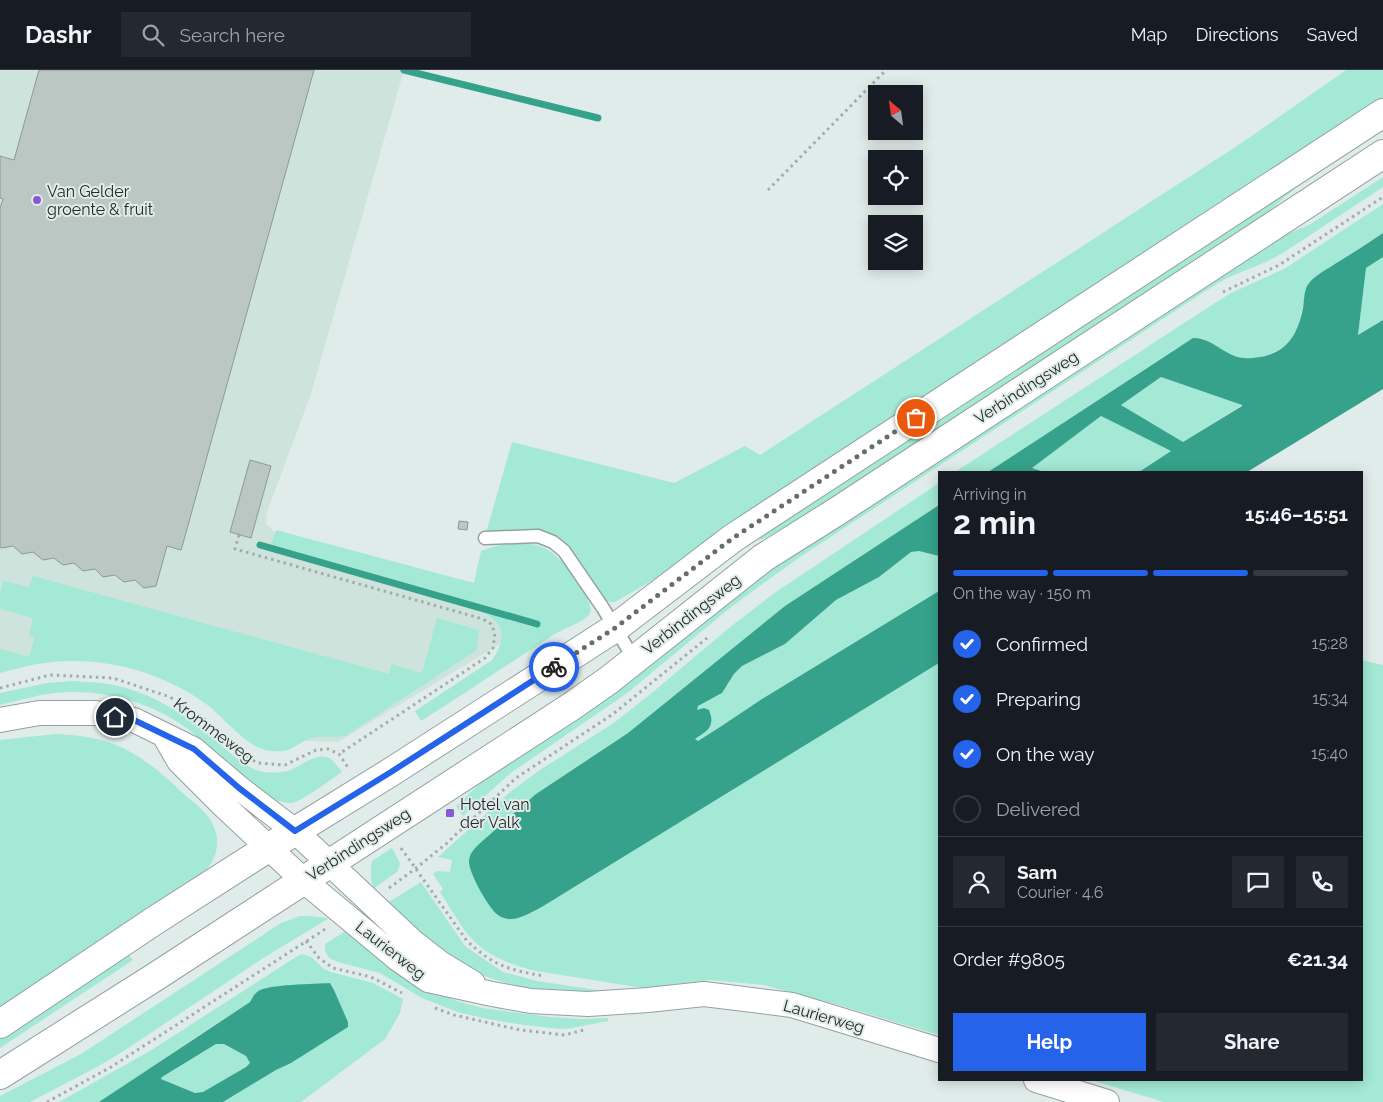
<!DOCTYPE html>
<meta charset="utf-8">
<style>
body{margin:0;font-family:Raleway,sans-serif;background:#242831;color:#f1f3f6;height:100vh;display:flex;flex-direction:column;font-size:19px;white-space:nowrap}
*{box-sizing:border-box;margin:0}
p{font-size:16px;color:#9ea1a6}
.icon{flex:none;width:28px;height:28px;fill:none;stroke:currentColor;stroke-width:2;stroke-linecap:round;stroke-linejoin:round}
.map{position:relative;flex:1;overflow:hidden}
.side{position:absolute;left:938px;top:401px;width:425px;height:610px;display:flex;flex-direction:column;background:#171b24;border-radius:0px;box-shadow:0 2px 12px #0003}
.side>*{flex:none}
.needle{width:32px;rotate:331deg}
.controls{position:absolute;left:868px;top:15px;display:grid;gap:10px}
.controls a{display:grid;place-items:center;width:55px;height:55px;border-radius:0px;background:#171b24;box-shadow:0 2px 12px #0003;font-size:25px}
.pin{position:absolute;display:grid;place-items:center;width:42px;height:42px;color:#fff;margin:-21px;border:2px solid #fff;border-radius:50%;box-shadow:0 1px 5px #0007}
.courier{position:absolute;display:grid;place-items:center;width:50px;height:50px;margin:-25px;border:4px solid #2563eb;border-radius:50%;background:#fff;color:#222;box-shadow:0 1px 6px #0007}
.head em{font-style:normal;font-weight:700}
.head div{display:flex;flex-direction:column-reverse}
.head{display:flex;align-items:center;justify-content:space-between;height:85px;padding:0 15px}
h1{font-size:32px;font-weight:700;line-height:38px}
.bar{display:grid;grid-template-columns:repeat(4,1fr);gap:8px 5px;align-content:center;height:60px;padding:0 15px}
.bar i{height:6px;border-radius:4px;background:#363941}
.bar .active{background:#2563eb}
.bar p{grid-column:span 4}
.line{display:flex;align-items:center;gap:12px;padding:0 15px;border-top:1px solid #363941}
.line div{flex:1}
.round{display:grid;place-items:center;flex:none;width:52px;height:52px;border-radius:0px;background:#242831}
ol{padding:0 15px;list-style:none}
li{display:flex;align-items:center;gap:15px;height:55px}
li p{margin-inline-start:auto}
li .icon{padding:5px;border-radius:50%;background:#2563eb;color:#fff;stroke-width:4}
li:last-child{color:#9ea1a6}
li i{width:28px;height:28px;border:2px solid #363941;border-radius:50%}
.cta{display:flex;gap:10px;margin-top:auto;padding:10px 15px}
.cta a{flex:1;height:58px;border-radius:0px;background:#2563eb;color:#fff;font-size:20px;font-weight:700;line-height:58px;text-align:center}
.cta a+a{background:#242831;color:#f1f3f6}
header{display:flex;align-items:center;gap:30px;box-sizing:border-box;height:70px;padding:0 25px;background:#171b24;border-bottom:1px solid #363941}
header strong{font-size:24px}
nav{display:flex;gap:28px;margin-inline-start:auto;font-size:18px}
.search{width:350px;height:45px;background:#242831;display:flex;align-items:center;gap:12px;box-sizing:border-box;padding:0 18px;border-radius:0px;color:#9ea1a6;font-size:19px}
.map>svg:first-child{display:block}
.built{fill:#cde3dc}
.green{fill:#a3e9d6}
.water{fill:#36a28b;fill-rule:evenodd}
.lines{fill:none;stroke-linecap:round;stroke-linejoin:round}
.stream{stroke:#36a28b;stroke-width:7}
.building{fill:#bac7c3;stroke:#8e9996}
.service-casing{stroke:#95a19e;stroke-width:15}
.minor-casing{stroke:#95a19e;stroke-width:26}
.tertiary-casing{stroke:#95a19e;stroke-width:30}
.path{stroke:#a3acaa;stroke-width:3;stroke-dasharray:2.5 4;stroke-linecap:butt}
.service{stroke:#fff;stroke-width:12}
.minor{stroke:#fff;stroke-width:24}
.tertiary{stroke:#fff;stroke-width:28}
.done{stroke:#666d6c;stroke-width:5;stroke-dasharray:0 9}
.route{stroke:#2563eb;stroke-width:6}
.poi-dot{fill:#8959d2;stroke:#e0ece9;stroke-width:2}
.labels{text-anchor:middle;stroke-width:4;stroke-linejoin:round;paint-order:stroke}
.poi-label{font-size:16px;fill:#252928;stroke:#e0ece9;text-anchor:start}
.street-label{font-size:16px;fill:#252928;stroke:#e0ece9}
</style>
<header>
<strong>Dashr</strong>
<div class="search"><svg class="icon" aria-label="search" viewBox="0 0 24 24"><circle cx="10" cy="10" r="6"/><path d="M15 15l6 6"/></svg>Search here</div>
<nav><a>Map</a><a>Directions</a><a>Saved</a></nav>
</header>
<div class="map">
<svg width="1383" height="1032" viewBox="0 0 1383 1032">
<rect width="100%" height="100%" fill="#e0ece9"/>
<path class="built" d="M0 0H404L311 324 267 442 266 454 286 473 541 549 338 672 261 669 175 603 84 578 0 597Z"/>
<path class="green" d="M1346 0H1383V35L672 499 615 532H610L605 530 559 473 486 463 512 372 674 413 745 376 760 385 1243 72Z
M1383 107V117L1283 183 1266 192 1227 208 1207 220 800 487 731 537 626 624 512 702 463 746 456 736 490 704 741 515 1258 176 1309 155Z
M1295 109 1299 115 1277 134 1255 156 797 452 761 470 755 461Z
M1383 134V163L1318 205 1306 221 1298 258 1292 270 1283 278 1268 285 1255 288H1240L1229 284 1203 268 1180 276 988 402H955L1215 233 1231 223 1284 199Z
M1383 187V250L1358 265 1366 198Z
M1161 307 1242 335 1183 372 1121 335Z
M1101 346 1171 381 1139 402H1044L1031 398Z
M939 413V435L785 536 628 663 536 724 531 843 568 821 939 593V965L835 934 764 915 710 910 643 918 536 901C515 896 492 888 476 873 461 859 451 838 440 822L443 819 433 804 437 801 450 802 452 790 438 787 509 723 537 702 615 652 653 622 729 558 773 524Z
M276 460 474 513 481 481C505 472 536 467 556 486 566 494 595 531 590 543 587 551 562 559 555 564 510 593 466 622 421 651L415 641 492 590C504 573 507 555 486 544L489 540 270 478Z
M919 481 939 486V521L762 629 720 657 698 671H695L694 669 706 662 712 652 697 640 698 636 719 625 727 616 734 604 742 596 785 574 836 530 879 507 911 482Z
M33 506 389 604 392 594 422 603 437 548 479 560 477 580 345 666C334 668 326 665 315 667 305 668 298 676 288 680 281 682 269 682 262 679 247 675 222 647 209 636 160 600 98 584 37 594 25 596 12 600 0 603V579L29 587 35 567 29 566 33 548 0 539V523L3 511 29 517Z
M1361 590 1383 595V1032H1164L1091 1010H1361Z
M72 611C86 612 101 612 114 615 145 621 174 638 199 656 217 670 242 699 264 702 272 703 283 703 290 700 302 696 316 682 329 688 334 691 339 698 342 702 333 708 300 733 291 733 265 732 249 713 230 697 216 684 201 668 185 657 144 628 90 616 41 625 27 628 13 632 0 635V623L47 613Z
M56 664C77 665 96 667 116 675 143 686 165 706 186 726 197 735 209 744 214 757 222 776 214 795 199 807L0 937V670Z
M392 778 400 793 398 801 373 819C371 809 370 801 372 791Z
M421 812 465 876 503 902 537 911 610 922 566 924 523 918 468 901 384 835Z
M300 846H309L329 848 265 887 122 982 97 997 30 1032H0V1026L81 984 281 853Z
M349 859 433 921 457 931 482 938 550 947 583 949 608 948V951L572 958 562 959 524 955 487 949 458 942 422 928 380 903 338 892 329 888 325 881V874Z
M128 884 133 890 0 978V968Z
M302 884 311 887 324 899 331 902 373 913 403 929 400 943 385 969 301 1032H223L276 1000 291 993 348 952 334 920 330 913 285 916 261 920 257 922 250 932 199 965 106 1028 99 1032H59L150 981 296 887Z
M216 974H224L246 986 251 993 246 997 203 1022 195 1023 161 1009 162 1007Z"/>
<path class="water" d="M1383 163V187L1366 198 1358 265 1383 250V319L1247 402H1139L1171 381 1101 346 1032 398 1044 402H988L1193 268C1217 268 1225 291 1253 288 1285 285 1297 268 1303 238 1304 232 1304 222 1307 216 1314 205 1328 199 1338 192 1353 183 1368 173 1383 163ZM1161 307 1242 335V336L1183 372 1121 335Z
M939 435V486L919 481 911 482 879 507 836 530 785 574 742 596 734 604 722 623 698 636 697 640 704 638 709 640C716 657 707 661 695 669L698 671 720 657 762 629 939 521V593L545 835C536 840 520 850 509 849 507 849 500 847 498 845 489 839 469 803 469 792 469 785 473 780 478 775L536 724 628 663 785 536Z
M330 913 334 920 348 952V957L291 993 276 1000 223 1032H99L250 932C252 929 254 924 257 922 266 914 316 914 330 913ZM216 974H224L246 986 250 993 246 997 203 1022 195 1023 161 1009 162 1007Z"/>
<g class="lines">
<path class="stream" d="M404 0 598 48
M260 475 537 554"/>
</g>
<path class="building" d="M39 0H314L182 477 181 480 167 476 156 516 144 518 135 510 124 512 115 505 103 507 95 499 83 501 74 493 63 495 54 488 43 490 33 482 22 484 13 476 2 478 0 477V138L3 129 0 128V86L14 90Z
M250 390 271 396 251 468 230 462Z
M459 451 468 452 467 460 458 459Z"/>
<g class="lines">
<defs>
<path id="service" d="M485 468 538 466 553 472 564 481 603 538 634 589"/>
<path id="minor" d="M0 650 39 643H96L134 650 193 679 239 718 295 761 413 872 440 893 473 913
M164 665 179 691 223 735 303 810 398 889 428 910 492 924 531 931 588 934 648 930 704 924 792 935 939 980
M1036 1010 1107 1032"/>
<path id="tertiary" d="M0 954 154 851 268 778 391 702 615 558 733 468 1383 43
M0 1005 155 907 572 636 609 610 763 488 836 442 1383 84"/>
</defs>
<use href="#service" class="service-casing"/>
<use href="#minor" class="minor-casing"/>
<use href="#tertiary" class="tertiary-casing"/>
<path class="path" d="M768 120 886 0
M1223 222 1279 195 1383 127
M239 465 235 479 483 549 491 554 495 563 493 578 485 588 339 684
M0 618 50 605 113 608 170 627 202 647 236 678 257 693 285 695 316 680 328 679 339 684 349 699
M401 778 467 871C494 896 509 900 544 906
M389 818 415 799 447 773 516 708 613 644 707 568
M306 871 319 888 333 898 371 907 402 923
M435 938 454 945 520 960 565 965 587 959
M47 1032 111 997 327 858"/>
<use href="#service" class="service"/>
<use href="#minor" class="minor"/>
<use href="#tertiary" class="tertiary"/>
</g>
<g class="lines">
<path class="done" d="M554 597 615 558 733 468 916 348"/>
<path class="route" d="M115 647 134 650 194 679 239 718 295 761 391 702 554 597"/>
</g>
<g class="poi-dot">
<circle cx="37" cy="130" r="5"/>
<rect x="445" y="738" width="10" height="10" rx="2.5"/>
</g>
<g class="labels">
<g class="poi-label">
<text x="47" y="127">Van Gelder<tspan x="47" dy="18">groente &amp; fruit</tspan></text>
<text x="460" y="740">Hotel van<tspan x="460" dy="18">der Valk</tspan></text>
</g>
<g class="street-label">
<text transform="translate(1026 317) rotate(-33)" y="6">Verbindingsweg</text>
<text transform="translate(691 544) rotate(-38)" y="6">Verbindingsweg</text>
<text transform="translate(214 660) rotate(37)" y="6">Krommeweg</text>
<text transform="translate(358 774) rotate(-33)" y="6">Verbindingsweg</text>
<text transform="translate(391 880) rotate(38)" y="6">Laurierweg</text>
<text transform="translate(824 946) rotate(16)" y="6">Laurierweg</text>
</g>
</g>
</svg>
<div class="controls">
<a><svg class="needle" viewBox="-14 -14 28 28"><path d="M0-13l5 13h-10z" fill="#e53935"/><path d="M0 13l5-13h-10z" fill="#9ea1a6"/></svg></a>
<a><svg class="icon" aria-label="locate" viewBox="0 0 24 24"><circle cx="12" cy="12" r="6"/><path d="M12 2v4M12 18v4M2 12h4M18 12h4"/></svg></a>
<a><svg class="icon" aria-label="layers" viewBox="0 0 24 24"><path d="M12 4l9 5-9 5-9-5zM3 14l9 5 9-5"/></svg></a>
</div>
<div class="pin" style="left:916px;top:348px;background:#ea580c"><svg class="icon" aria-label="bag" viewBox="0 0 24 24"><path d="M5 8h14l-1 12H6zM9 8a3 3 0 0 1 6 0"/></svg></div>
<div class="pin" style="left:115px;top:647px;background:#1f2937"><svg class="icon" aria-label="home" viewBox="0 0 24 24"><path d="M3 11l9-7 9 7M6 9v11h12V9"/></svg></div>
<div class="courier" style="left:554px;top:597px"><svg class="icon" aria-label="bike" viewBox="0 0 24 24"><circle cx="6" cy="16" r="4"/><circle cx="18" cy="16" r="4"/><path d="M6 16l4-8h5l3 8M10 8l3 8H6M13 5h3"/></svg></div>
<section class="side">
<div class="head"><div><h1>2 min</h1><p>Arriving in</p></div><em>15:46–15:51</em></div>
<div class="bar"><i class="active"></i><i class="active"></i><i class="active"></i><i></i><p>On the way · 150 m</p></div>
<ol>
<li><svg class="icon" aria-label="check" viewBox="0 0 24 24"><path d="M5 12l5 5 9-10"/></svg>Confirmed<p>15:28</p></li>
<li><svg class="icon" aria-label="check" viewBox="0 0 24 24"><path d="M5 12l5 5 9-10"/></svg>Preparing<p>15:34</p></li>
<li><svg class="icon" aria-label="check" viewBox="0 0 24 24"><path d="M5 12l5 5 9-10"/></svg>On the way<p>15:40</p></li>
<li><i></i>Delivered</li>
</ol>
<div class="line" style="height:90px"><a class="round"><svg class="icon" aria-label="person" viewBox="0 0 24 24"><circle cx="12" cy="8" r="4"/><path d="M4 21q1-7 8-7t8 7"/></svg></a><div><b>Sam</b><p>Courier · 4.6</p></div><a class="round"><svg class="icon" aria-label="chat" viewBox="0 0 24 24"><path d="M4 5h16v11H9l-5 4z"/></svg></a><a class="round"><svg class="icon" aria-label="phone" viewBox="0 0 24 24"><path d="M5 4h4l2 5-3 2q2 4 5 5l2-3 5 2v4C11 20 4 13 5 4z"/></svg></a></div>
<div class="line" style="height:65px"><div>Order #9805</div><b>€21.34</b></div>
<div class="cta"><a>Help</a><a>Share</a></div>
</section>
</div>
